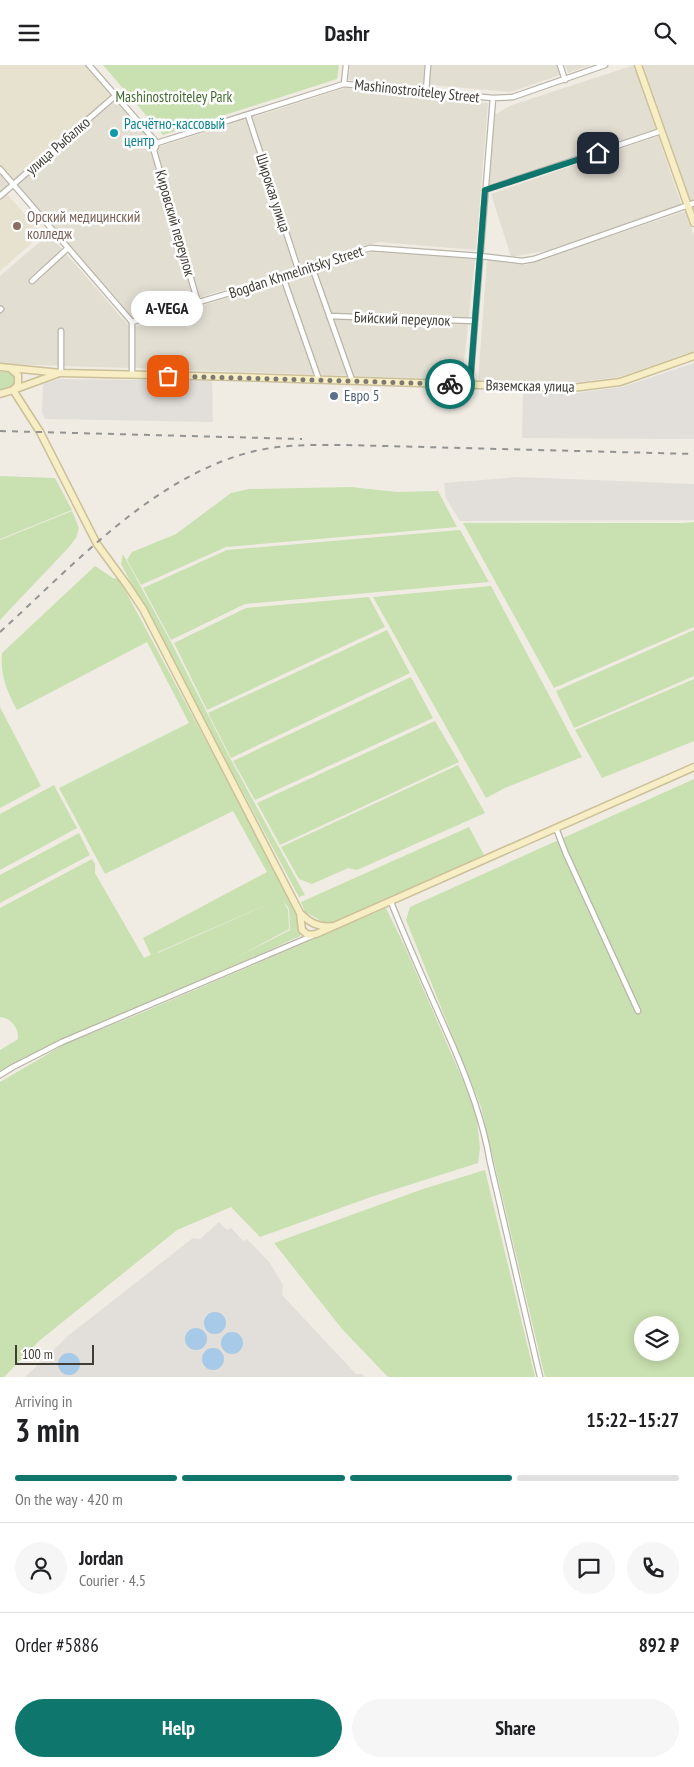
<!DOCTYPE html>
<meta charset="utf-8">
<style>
body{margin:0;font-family:"PT Sans Narrow",sans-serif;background:#f6f6f6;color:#202124;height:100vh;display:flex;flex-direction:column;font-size:19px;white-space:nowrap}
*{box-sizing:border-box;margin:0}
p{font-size:16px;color:#757577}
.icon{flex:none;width:28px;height:28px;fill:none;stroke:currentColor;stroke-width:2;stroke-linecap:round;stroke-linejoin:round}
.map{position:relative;height:1312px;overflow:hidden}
.side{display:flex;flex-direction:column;background:#fff;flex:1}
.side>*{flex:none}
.fabs{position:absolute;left:634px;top:1251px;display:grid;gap:10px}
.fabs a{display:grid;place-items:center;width:45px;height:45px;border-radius:50%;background:#fff;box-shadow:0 2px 12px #0003;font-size:25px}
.scale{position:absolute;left:15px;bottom:12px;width:79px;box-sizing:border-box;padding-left:5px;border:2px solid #413d34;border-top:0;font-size:14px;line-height:18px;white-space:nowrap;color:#413d34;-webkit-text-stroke:4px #fff;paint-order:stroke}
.pin{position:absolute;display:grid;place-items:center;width:42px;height:42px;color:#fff;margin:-21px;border-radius:10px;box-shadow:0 2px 8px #0006}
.courier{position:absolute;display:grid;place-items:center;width:50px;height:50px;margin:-25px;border:4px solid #0f766e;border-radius:50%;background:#fff;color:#222;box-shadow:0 1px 6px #0007}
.bubble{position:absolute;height:35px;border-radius:18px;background:#fff;box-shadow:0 2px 12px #0003;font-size:16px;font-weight:600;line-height:35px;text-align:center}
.overview em{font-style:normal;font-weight:600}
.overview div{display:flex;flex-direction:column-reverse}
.overview{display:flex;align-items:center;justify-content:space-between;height:85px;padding:0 15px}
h1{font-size:32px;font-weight:600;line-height:38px}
.bar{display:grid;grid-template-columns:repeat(4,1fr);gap:8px 5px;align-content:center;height:60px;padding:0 15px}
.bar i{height:6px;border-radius:4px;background:#e0e0e0}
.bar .current{background:#0f766e}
.bar p{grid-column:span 4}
.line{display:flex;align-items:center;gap:12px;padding:0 15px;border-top:1px solid #e0e0e0}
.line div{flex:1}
.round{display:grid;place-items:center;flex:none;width:52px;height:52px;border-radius:26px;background:#f6f6f6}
.primary-button{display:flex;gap:10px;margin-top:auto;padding:10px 15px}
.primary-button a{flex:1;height:58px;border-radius:30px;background:#0f766e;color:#fff;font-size:20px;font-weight:600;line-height:58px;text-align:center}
.primary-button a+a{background:#f6f6f6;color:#202124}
header{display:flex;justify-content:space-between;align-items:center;height:65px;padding:0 15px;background:#fff;font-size:22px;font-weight:600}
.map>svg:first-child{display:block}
.residential{fill:#e3ded2}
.industrial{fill:#e2ded9}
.education{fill:#e7e1cf}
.green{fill:#c9e0b0;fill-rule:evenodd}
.water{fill:#a6cae7}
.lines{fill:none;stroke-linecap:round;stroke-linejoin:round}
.minor-casing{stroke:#bab4a8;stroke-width:7}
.secondary-casing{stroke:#cbc098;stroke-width:9}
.minor{stroke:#fff;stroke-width:4.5}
.secondary{stroke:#f8eec6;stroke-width:6}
.rail{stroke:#939393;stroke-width:2;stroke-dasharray:6 6;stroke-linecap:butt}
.done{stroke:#7e7a72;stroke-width:5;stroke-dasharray:0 9}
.route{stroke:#0f766e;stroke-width:6}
.culture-dot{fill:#0f9aa8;stroke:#fff;stroke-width:2}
.education-dot{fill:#8d6e63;stroke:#fff;stroke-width:2}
.service-dot{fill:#5c6f8a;stroke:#fff;stroke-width:2}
.labels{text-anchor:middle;stroke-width:5;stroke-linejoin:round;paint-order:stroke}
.street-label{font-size:15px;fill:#413d34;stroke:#fff}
.park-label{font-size:15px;fill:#446b2f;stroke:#fff}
.culture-label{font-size:15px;fill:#0d838f;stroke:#fff;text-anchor:start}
.education-label{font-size:15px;fill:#785e54;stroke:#fff;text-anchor:start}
.service-label{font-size:15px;fill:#4e5e75;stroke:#fff;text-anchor:start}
</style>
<header><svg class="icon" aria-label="menu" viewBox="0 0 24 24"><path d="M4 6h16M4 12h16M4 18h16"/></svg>Dashr<svg class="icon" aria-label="search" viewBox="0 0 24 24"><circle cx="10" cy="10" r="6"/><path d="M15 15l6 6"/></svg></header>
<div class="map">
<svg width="694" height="1312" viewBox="0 0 694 1312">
<rect width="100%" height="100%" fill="#f0ece4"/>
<path class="residential" d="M0 0H87L158 82 345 23 488 38 476 185 379 177 133 253 14 116 0 127Z
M350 0H425L423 22 349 15Z
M431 0H557L560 10 511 27 430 20Z
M565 0H591L568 8Z
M634 0 656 65 489 122 494 50 512 40Z
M643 0H694V146Z
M658 71 681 139 550 185 511 192 491 129Z
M685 146 694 171V286L619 312 572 318 478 316 487 195 526 200Z
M49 169 129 261V303L0 299V211Z
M371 187 475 194 462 315 135 303V262Z"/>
<path class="industrial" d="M694 298V374L522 373 523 325 576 328 622 322Z
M59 314 212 316 213 357 45 354 42 348 43 319Z
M518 412 694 419V455L460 456 446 433 444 418Z
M219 1157 227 1165 231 1163 243 1176 247 1174 270 1198 283 1220 282 1230 356 1309H362L365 1312H25L69 1270 193 1173 200 1174Z"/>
<path class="education" d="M0 0H87L112 29 14 116 0 100Z
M7 129 42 169 0 206V135Z"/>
<path class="green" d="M103 0H339L337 14 163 70Z
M9 306 16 311V318L12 322 0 326V307Z
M0 411 55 413 72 445 0 474Z
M351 422 397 427 438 426 457 462 226 482 141 520 127 495 132 487 176 469 231 428 249 424Z
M72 446 79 463 76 473 69 482 0 555V475Z
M694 457V562L554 623 463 458H684Z
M460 465 489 517 245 539 171 575 143 523 227 485Z
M123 489 172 579 231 695 305 830 299 832 121 499Z
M95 501 113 513 119 514 299 849 300 871 232 902 231 900V902L51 980 17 997 0 1008V985L18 974C19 963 11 953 0 952V843L92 794 95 799V808L144 893 151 890 143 873 267 807 233 746 105 809 59 723 189 658 147 577 17 645C7 626 0 610 2 588ZM282 833 158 888V887ZM283 835 289 844 290 865 230 896 289 864 288 845Z
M491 521 582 692 505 723 486 733 373 532Z
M369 532 385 562 207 645 174 578 246 543Z
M387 565 410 608 231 693 208 648Z
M694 565V611L574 663 556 626Z
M411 612 433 653 255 735 233 696Z
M694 614V676L602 713 575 665Z
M0 642 41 721 0 743Z
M435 656 459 697 280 780 257 738Z
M458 700 485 748 357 805 348 803 312 819 299 814 281 782Z
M694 714V1312H545L481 1042 406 855 410 842ZM642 1260H670V1288H642Z
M54 720 77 763 0 805V749Z
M469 762 484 790 329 860 305 847 301 837Z
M79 768 90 790 0 838V810Z
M386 843 405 882 476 1046 480 1083 478 1098 371 1132 260 1172 231 1142 177 1165 39 1276 4 1312H0V1017L65 979 139 949Z
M485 1105 535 1312H388L342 1264 274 1178 423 1124Z"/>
<path class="water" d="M204 1258a11 11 0 1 1 22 0a11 11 0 1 1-22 0Z
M185 1274a11 11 0 1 1 22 0a11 11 0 1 1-22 0Z
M221 1278a11 11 0 1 1 22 0a11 11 0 1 1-22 0Z
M202 1294a11 11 0 1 1 22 0a11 11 0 1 1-22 0Z
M58 1299a11 11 0 1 1 22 0a11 11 0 1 1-22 0Z"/>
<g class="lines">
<defs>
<path id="minor" d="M89 0 157 78 344 19 493 33 513 32 605 0
M560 0 565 15
M344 19 346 0
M426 27 428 0
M248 50 299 207
M157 78 154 86 198 238
M0 104 132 257
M485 125 661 66
M0 131 115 31
M312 202 352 315
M283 212 319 315
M32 216 68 183
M0 245 1 244
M329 251 475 256
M132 257 283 212 370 183 480 191 522 196 534 194 694 138
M132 257V310
M61 308V266
M470 320 493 33
M556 763 566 789 638 946
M391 837C410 885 432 933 453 981 469 1019 483 1056 490 1097L540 1312
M0 1010 13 1002 62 977 312 871"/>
<path id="secondary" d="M638 0 694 158
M0 302 61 308 240 312 572 323 620 317 694 291
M57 309 13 325 40 367 97 479 127 520 143 544 300 848C310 858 319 863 334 861
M0 329 13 325 18 320V310L11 304
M300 848 302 865 308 870 316 869 694 702"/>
</defs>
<use href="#minor" class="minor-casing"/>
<use href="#secondary" class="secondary-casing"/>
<use href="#minor" class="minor"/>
<use href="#secondary" class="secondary"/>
<path class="rail" d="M0 366 302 374
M0 567C74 500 154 410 255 386 285 379 316 380 346 380L694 389"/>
</g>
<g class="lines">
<path class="done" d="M168 311 450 319"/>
<path class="route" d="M450 319 470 320 485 125 598 88"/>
</g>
<circle class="culture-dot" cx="114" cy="68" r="5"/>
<circle class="education-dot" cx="17" cy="161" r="5"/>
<circle class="service-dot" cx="334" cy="331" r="5"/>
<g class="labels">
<g class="street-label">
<text transform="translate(417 26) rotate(6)" y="5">Mashinostroiteley Street</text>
<text transform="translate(58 81) rotate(-41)" y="5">улица Рыбалко</text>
<text transform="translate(273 128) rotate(72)" y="5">Широкая улица</text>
<text transform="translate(175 158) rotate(74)" y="5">Кировский переулок</text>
<text transform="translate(296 207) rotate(-18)" y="5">Bogdan Khmelnitsky Street</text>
<text transform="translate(402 254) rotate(2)" y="5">Бийский переулок</text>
<text transform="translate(530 321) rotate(1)" y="5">Вяземская улица</text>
</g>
<g class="park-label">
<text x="174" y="37">Mashinostroiteley Park</text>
</g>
<g class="culture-label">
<text x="124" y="64">Расчётно-кассовый<tspan x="124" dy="17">центр</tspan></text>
</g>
<g class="education-label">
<text x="27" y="157">Орский медицинский<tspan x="27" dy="17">колледж</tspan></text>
</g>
<g class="service-label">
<text x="344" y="336">Евро 5</text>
</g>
</g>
</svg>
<div class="fabs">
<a><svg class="icon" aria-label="layers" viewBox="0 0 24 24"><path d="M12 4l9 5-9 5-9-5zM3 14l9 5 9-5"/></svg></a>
</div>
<div class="scale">100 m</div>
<div class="pin" style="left:168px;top:311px;background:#ea580c"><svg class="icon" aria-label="bag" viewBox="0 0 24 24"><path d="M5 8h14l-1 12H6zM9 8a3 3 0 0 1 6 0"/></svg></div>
<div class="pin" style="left:598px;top:88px;background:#1f2937"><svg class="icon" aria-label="home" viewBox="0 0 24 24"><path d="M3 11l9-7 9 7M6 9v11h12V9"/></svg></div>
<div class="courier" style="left:450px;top:319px"><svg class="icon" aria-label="bike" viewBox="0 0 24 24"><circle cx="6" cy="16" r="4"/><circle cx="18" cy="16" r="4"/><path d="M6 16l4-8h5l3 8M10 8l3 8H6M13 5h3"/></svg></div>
<div class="bubble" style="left:131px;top:226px;width:72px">A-VEGA</div>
</div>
<section class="side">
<div class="overview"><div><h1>3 min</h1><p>Arriving in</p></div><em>15:22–15:27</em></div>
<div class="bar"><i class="current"></i><i class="current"></i><i class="current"></i><i></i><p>On the way · 420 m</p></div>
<div class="line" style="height:90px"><a class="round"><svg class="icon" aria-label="person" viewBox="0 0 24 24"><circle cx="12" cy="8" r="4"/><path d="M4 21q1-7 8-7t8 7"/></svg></a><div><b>Jordan</b><p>Courier · 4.5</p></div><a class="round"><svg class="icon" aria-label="chat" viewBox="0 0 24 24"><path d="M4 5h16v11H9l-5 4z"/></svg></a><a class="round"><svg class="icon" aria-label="phone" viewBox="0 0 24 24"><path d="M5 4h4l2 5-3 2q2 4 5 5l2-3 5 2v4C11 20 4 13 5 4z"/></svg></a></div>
<div class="line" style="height:65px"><div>Order #5886</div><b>892 ₽</b></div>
<div class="primary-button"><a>Help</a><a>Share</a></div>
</section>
